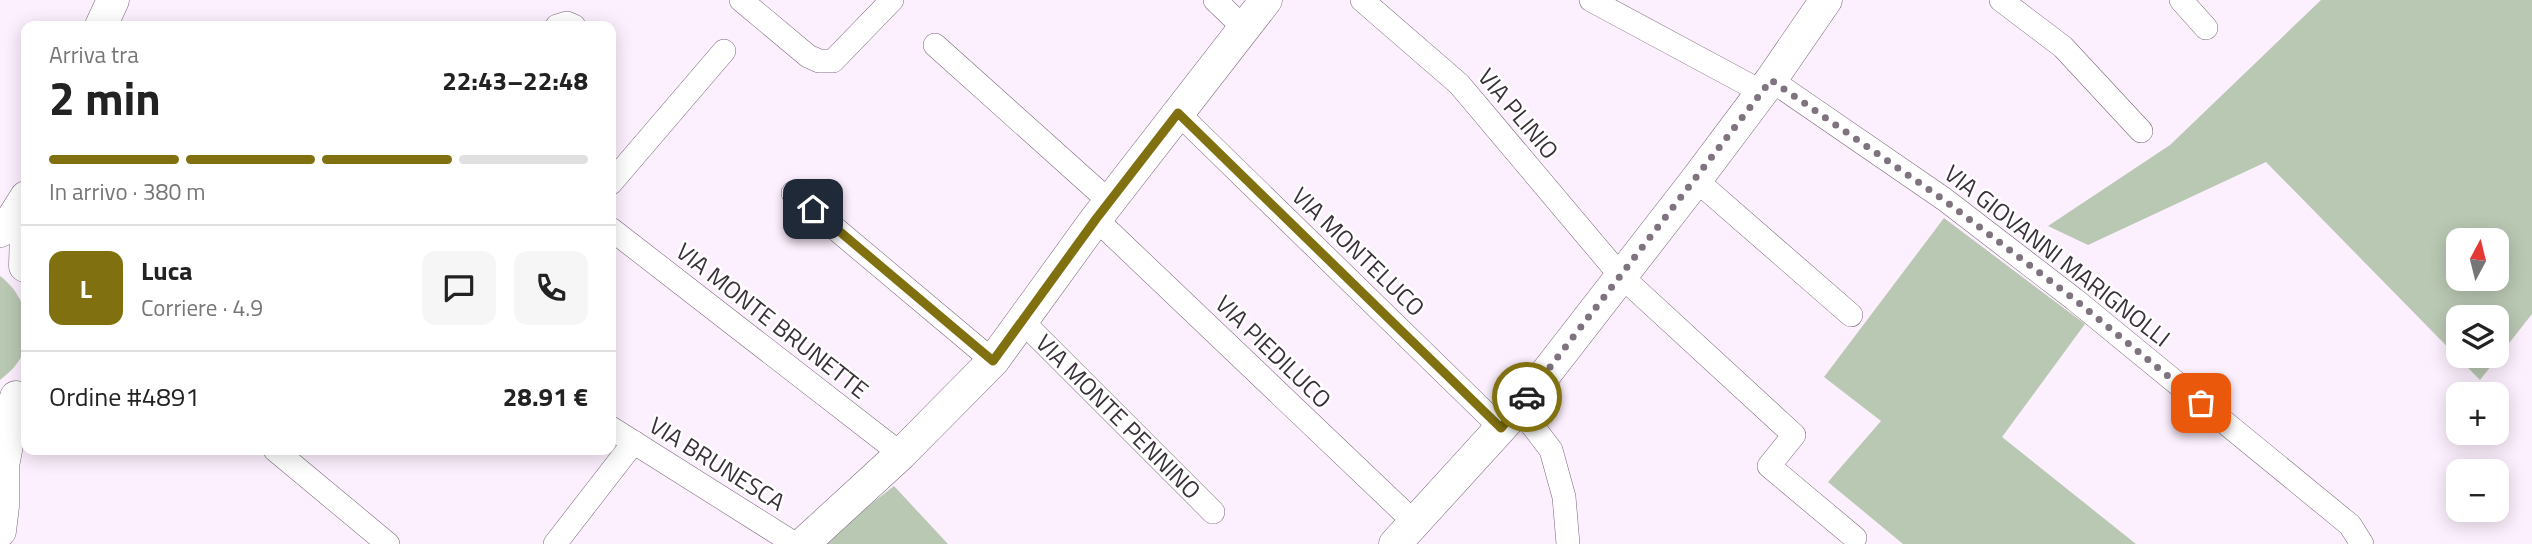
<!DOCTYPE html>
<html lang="it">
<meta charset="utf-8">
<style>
body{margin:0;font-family:"Titillium Web",sans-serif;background:#f6f6f6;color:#222;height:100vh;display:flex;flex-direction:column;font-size:26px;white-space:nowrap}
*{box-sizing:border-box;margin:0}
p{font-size:23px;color:#767676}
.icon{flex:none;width:38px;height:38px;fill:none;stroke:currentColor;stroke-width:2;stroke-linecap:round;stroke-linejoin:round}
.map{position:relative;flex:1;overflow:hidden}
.details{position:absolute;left:21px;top:21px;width:595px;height:434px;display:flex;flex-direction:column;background:#fff;border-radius:14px;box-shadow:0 4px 18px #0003}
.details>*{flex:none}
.needle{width:46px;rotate:7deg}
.tools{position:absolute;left:2446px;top:228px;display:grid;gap:14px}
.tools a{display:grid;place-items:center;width:63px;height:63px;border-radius:14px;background:#fff;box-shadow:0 4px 18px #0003;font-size:35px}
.pin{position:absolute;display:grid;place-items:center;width:60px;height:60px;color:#fff;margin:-30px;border-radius:14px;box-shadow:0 4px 10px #0006}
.courier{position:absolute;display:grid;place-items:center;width:70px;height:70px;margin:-35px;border:5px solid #80700f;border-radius:50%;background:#fff;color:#222;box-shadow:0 2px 9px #0007}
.headline em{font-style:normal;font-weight:700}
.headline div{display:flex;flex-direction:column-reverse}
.headline{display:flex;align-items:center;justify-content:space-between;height:119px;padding:0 28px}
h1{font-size:46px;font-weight:700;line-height:52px}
.bar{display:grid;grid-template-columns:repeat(4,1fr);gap:10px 7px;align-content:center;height:84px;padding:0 28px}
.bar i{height:9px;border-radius:5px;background:#e0e0e0}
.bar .on{background:#80700f}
.bar p{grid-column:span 4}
.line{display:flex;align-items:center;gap:18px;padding:0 28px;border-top:2px solid #e0e0e0}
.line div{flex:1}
.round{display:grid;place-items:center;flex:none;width:74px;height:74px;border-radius:14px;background:#f6f6f6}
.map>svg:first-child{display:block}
.green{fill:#b9c8b3;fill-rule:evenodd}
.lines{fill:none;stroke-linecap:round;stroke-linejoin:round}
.street-casing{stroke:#776578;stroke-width:24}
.secondary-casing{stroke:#776578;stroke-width:33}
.street{stroke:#fff;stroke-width:23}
.secondary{stroke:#fff;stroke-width:32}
.done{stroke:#7e737e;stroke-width:7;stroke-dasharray:0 12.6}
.route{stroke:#80700f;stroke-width:9}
.labels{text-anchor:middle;stroke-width:5;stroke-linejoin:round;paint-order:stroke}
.street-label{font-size:24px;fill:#393039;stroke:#fff}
</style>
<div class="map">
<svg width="2532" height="544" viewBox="0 0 2532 544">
<rect width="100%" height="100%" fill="#fdf0fe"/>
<path class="green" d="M2321 0H2532V314L2480 380 2266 162 2088 245 2048 226 2170 145ZM2459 240H2497V278H2459ZM2459 317H2497V355H2459Z
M1944 218 2085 324 2002 437 2136 544H1903L1828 482 1881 421 1824 377Z
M0 276C22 292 34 323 24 350 20 363 10 372 0 380Z
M894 486 948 544H820Z"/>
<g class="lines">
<defs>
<path id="street" d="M741 0 808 56 819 61H833L892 0
M1215 0 1243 27
M1362 0 1459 84 1620 275 1794 435 1769 466 1855 538
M1591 0 1762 92
M2001 0 2063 47 2141 131
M2181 0 2206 28
M557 26 567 23 574 26
M935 45 1110 202
M1771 80 1944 199 2074 299 2350 525 2362 544
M1178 113 1501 428
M1696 180 1851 315
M611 183 724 51
M793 193 993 361
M1096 219 1414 522
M611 229 901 454
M1023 322 1213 512
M1519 408 1551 450 1564 497 1568 544
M611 428 795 544
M275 450 388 544
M555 544 634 442"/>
<path id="secondary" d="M101 26 113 0
M0 231 9 224 26 197
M25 266 26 230
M0 531 3 506V466L16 397
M803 544 901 454 993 361 1096 219 1266 0
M1395 544 1519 408 1696 180 1771 80 1826 0"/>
</defs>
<use href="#street" class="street-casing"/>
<use href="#secondary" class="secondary-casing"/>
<use href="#street" class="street"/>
<use href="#secondary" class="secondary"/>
</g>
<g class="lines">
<path class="done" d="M1527 397 1771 80 1944 200 2074 299 2201 403"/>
<path class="route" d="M813 209 993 361 1096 219 1178 113 1501 428 1527 397"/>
</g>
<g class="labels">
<g class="street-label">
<text transform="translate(1518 114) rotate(50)" y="8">VIA PLINIO</text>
<text transform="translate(1358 252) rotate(44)" y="8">VIA MONTELUCO</text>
<text transform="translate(2057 256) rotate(38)" y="8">VIA GIOVANNI MARIGNOLLI</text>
<text transform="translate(772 321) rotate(38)" y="8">VIA MONTE BRUNETTE</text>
<text transform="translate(1273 352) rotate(44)" y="8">VIA PIEDILUCO</text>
<text transform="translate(1118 417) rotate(45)" y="8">VIA MONTE PENNINO</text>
<text transform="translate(717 464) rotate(32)" y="8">VIA BRUNESCA</text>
</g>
</g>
</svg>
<div class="tools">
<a><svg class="needle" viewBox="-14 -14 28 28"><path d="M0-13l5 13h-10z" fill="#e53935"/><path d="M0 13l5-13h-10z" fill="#767676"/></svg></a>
<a><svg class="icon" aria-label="layers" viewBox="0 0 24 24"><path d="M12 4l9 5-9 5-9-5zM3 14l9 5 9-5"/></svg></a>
<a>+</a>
<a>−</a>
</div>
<div class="pin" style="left:2201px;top:403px;background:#ea580c"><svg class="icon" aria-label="bag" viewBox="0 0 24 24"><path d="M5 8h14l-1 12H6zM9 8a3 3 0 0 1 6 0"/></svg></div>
<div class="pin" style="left:813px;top:209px;background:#1f2937"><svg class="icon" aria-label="home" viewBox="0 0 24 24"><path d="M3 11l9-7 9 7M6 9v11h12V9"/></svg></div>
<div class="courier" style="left:1527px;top:397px"><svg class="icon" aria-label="car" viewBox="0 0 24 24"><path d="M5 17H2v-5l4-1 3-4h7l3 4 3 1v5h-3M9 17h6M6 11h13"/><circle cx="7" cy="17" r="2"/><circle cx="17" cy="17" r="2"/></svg></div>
<section class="details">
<div class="headline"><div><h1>2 min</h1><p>Arriva tra</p></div><em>22:43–22:48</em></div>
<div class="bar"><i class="on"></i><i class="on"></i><i class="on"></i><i></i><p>In arrivo · 380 m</p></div>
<div class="line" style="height:126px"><b class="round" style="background:#80700f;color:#fff">L</b><div><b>Luca</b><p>Corriere · 4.9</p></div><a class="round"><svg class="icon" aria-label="chat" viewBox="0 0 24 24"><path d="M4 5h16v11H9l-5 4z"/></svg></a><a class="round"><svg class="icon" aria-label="phone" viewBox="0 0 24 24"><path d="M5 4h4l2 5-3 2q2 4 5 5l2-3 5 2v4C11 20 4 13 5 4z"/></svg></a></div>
<div class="line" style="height:91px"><div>Ordine #4891</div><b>28.91 €</b></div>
</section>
</div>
